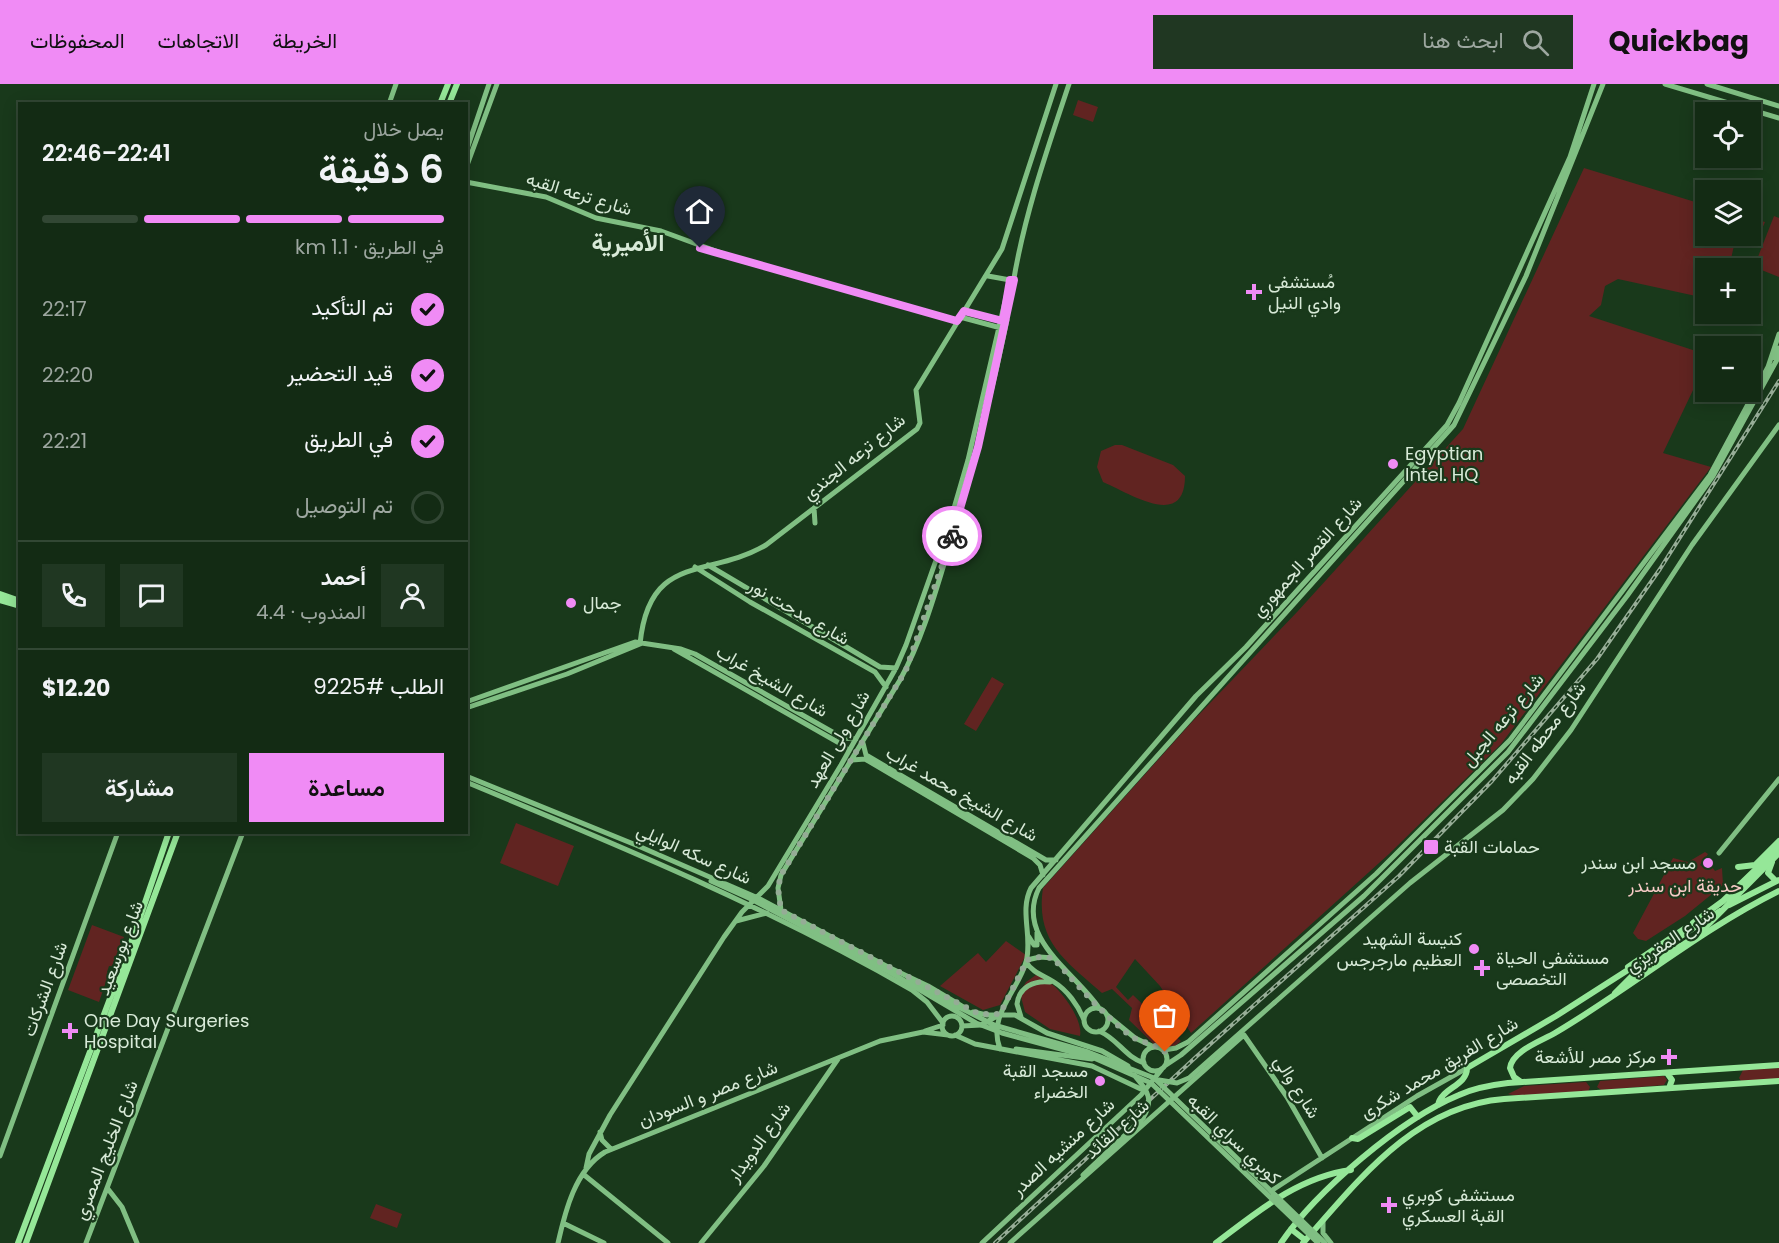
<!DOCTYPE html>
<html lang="ar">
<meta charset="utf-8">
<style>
body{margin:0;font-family:Poppins,Vazirmatn,sans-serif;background:#203722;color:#f1f3f6;direction:rtl;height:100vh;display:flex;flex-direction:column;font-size:22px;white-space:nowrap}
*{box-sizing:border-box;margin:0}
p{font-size:20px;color:#9da7a0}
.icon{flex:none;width:33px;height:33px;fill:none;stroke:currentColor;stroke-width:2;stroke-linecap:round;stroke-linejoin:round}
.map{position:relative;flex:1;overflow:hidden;direction:ltr}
.sheet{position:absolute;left:18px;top:18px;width:450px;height:732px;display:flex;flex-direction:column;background:#132b14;border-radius:0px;box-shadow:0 3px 15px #0003,0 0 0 2px #324734;direction:rtl}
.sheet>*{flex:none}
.controls{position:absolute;left:1695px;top:18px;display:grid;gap:12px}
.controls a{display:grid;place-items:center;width:66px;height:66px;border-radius:0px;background:#132b14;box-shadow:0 3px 15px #0003,0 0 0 2px #324734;font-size:30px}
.pin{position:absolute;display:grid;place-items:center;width:51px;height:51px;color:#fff;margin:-62px -26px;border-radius:50% 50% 50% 0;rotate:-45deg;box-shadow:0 0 6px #0007}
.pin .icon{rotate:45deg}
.courier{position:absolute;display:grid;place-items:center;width:60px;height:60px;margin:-30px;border:4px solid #f08bf5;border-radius:50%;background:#fff;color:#222;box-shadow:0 2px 8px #0007}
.summary em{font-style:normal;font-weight:600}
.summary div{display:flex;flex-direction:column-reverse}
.summary{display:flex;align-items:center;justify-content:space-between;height:102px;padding:0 24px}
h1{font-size:39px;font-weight:600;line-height:45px}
.bar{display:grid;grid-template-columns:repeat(4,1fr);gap:9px 6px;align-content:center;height:72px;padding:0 24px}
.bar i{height:8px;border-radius:4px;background:#324734}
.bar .current{background:#f08bf5}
.bar p{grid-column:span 4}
.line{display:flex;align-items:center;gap:15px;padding:0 24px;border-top:2px solid #324734}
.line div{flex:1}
.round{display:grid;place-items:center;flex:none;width:63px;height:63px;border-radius:0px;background:#203722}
ol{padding:0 24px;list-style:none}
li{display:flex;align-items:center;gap:18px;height:66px}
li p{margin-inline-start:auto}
li .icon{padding:6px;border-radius:50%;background:#f08bf5;color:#111;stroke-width:4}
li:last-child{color:#9da7a0}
li i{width:33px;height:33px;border:3px solid #324734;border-radius:50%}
.primary-button{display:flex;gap:12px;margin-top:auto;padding:12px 24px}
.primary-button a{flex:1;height:69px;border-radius:0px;background:#f08bf5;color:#111;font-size:24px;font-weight:600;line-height:69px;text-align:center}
.primary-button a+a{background:#203722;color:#f1f3f6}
header{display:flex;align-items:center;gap:36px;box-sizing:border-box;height:84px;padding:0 30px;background:#f08bf5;color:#111}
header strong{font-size:28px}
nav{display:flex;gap:33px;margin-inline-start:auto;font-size:21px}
.search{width:420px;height:54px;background:#203722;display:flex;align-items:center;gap:15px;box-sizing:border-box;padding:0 21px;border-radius:0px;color:#9da7a0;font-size:22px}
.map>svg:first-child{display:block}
.green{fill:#612421}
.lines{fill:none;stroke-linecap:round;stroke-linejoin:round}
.secondary{stroke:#80bf83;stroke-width:5}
.primary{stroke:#95e798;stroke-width:6}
.rail-casing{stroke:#98ae98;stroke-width:4}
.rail{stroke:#19391b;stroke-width:1.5;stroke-dasharray:4.5;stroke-linecap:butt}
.secondary-bridge{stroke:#80bf83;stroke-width:5}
.primary-bridge{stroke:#95e798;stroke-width:6}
.done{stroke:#95ac96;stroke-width:6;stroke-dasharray:0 10.8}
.route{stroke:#f08bf5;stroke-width:8}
.poi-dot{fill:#f08bf5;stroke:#19391b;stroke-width:2}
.labels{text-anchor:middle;stroke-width:4.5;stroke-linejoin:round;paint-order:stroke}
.street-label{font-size:18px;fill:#d8ead8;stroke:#19391b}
.poi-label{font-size:18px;fill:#d8ead8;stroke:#19391b;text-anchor:start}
.park-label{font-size:18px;fill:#f8cbc7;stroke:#19391b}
.district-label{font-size:24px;font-weight:bold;fill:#d8ead8;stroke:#19391b}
</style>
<header>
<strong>Quickbag</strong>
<div class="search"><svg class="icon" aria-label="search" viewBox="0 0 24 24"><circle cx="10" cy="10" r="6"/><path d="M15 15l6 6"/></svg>ابحث هنا</div>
<nav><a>الخريطة</a><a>الاتجاهات</a><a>المحفوظات</a></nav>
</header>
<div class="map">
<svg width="1779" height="1159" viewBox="0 0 1779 1159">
<rect width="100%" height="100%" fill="#19391b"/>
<path class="green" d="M1078 16 1098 23 1093 38 1073 31Z
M1584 84 1705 121 1706 152H1750L1751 134 1765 138 1755 161 1735 157 1729 184H1706L1705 214 1618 195 1605 202 1601 221 1589 232 1705 270V281L1663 369 1711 383 1501 660 1389 770 1191 949 1160 902 1135 875 1116 903 1128 916 1133 911 1181 957 1170 966 1158 964 1129 936 1132 924 1112 905 1102 909C1066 877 1035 858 1043 804L1191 639 1298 527 1463 345Z
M1774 132 1779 134V193L1754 183Z
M1115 361H1122L1173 381 1185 392C1185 446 1131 410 1103 398L1097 383 1101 367Z
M992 593 1004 600 976 647 964 640Z
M516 739 574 762 558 802 500 779Z
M1705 768 1708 770 1700 781 1708 786 1712 783 1715 787 1722 784 1723 801 1685 832 1646 857 1638 855 1633 849 1673 774 1688 778Z
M92 841 124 853 112 882H109L107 888 109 889 99 918 68 906Z
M1006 857 1026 871 1000 921 983 926 940 902 978 869 986 878Z
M1036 891C1054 894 1084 934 1080 952L1050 945 1025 928 1020 909 1026 898Z
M1779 984V996L1741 997 1739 994 1743 986Z
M1664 992 1667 996 1664 1001 1601 1006 1597 1003 1600 997Z
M1586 998 1590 1003 1588 1008 1517 1012 1508 1010 1524 1002Z
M376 1120 402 1130 397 1144 370 1134Z"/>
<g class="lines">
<path class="secondary" d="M1665 0 1779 34
M1707 0 1779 22
M389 20 396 0
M466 68 489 0
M466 84 497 0
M466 98 546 113 596 134 661 147 743 177 957 237
M1013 200C1024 132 1047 66 1069 0
M964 227 1003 237
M960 233 1001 244
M1775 274 1779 264
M814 424 815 439
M708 481 880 583 896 584
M695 483 750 518 875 588 886 603
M640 560C649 468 708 495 766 461L917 345 920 339 916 306 1002 165 1056 0
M674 565 841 660 849 667
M466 618 635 558 681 565 695 570 843 654 856 655
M466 624 567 590 640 560
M863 659 866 671 1046 776H1056
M852 676 865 675 1033 774 1040 781 1043 791
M466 692 636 761 758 814 888 883 928 902 965 924
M466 698C618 761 770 824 912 906L927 918 943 939
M1719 769 1779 695
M781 826 778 804 781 791 900 596C922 556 935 510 948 467 971 391 991 314 1007 236
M736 837 767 829
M1029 853 1034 861H1037V848
M1027 876 1040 873 1053 874
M1026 878C1033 889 1043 891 1054 898 1067 906 1078 921 1084 936
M909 895 939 913
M1274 919 1410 799 1503 726 1533 695 1571 646 1692 461 1779 341
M1084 936a12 12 0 1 1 24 0a12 12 0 1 1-24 0Z
M1099 924C1076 889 1014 854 1039 804L1454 341 1526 192 1603 0
M973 928 987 931H1015L1047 949 1102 967 1128 982
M1107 931 1135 954 1154 963
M942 942a10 10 0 1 1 20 0a10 10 0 1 1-20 0Z
M1021 933 1017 920C1019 903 1034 896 1050 898
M962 942 981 941 999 931
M925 947 943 941
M1099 947C1118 955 1125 973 1144 979
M955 951 975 960 1092 982 1145 1007
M1143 975a12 12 0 1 1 24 0a12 12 0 1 1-24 0Z
M1000 965C987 932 1018 907 1026 878 1033 853 1019 827 1031 804L1196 612 1246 563 1447 341 1459 319 1570 73 1594 0
M1016 965 1092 975
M1164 966 1176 964 1188 958 1376 790 1510 656 1710 391 1768 283 1779 250
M1166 981 1181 971 1364 812 1508 668 1627 512 1713 392 1779 272
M600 1048 602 1056 611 1065
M0 1072 118 748
M586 1084 589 1070 610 1031 724 853 742 828 768 802 841 681 896 584 906 561 952 431 968 376 1010 196 988 192
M583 1090 668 1159
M1083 1091 1143 1034
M108 1105 122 1123 137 1159
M1271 1107 1417 1012 1467 984
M1323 1137V1149L1331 1159
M563 1139 604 1159
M86 1159 243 748
M558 1159C565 1128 575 1086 605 1068L880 957 923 948 948 951
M701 1159 764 1082 838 975
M982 1159 1141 1011 1162 985
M1010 1159 1244 951 1287 1013 1322 1074"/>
<path class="primary" d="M440 20 448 0
M449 20 457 0
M0 510 20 517
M0 516 20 522
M1772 778 1768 789 1776 797
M1738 783 1755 781 1779 757
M1729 821 1779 796
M1628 883 1687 843
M1615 909 1632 892 1692 855
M1667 989 1672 996 1669 1004
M1521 998 1514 993 1510 984C1512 967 1541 957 1555 949 1631 904 1700 846 1779 807
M1438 1021C1441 1004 1467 1002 1467 984L1556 932 1720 827
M1352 1054 1358 1055 1410 1023 1418 1033
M1291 1145 1305 1156
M18 1159 135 848 169 748
M26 1159 178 748
M1216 1159C1257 1128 1298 1093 1351 1086
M1281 1159C1316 1107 1401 1035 1459 1011 1474 1004 1491 1001 1508 999L1779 981
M1303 1159C1358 1097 1414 1022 1504 1015L1779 997"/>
<defs>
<path id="rail" d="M995 1159 1197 972 1399 792 1492 697 1597 575 1660 485 1779 297"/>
</defs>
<use href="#rail" class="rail-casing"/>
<use href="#rail" class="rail"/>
<path class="secondary-bridge" d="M711 797 751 815 893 890 976 939 1002 949 1094 974 1151 999 1318 1159
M939 913 994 941 1088 968 1154 994 1325 1159
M1135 992C1148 1007 1154 1016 1143 1034
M1159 996 1177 999 1189 994 1274 919"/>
<path class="primary-bridge" d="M1693 839 1723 817 1779 763
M1696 853 1779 769"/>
</g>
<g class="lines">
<path class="done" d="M952 452 906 586 781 791 778 804 781 826 979 930H1000L1027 876 1040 873 1053 874C1076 900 1101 928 1128 950 1139 959 1156 959 1165 968"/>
<path class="route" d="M700 164 957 237 964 227 1003 237 1010 196H1014L978 363 952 452"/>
</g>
<g class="poi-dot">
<path d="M1251 199h6v6h6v6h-6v6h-6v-6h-6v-6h6z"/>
<circle cx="1393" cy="380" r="6"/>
<circle cx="571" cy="519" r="6"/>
<rect x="1423" y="755" width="16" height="16" rx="3"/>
<circle cx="1708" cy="779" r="6"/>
<circle cx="1474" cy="865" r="6"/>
<path d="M1479 875h6v6h6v6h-6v6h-6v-6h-6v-6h6z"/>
<path d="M67 938h6v6h6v6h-6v6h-6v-6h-6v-6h6z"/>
<path d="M1666 964h6v6h6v6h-6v6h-6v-6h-6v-6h6z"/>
<circle cx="1100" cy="997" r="6"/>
<path d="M1386 1112h6v6h6v6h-6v6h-6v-6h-6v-6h6z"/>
</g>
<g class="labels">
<g class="street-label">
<text transform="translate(579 110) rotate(17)" y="6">شارع ترعه القبه</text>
<text transform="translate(854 373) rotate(-39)" y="6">شارع ترعه الجندي</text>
<text transform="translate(1307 473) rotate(-48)" y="6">شارع القصر الجمهوري</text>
<text transform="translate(799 528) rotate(30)" y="6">شارع مدحت نور</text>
<text transform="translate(772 597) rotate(30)" y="6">شارع الشيخ غراب</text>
<text transform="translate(1503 636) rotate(-50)" y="6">شارع ترعه الجبل</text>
<text transform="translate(1545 649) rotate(-53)" y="6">شارع محطه القبه</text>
<text transform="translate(838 655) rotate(-60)" y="6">شارع ولى العهد</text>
<text transform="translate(962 710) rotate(30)" y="6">شارع الشيخ محمد غراب</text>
<text transform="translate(694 770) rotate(24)" y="6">شارع سكه الوايلي</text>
<text transform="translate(1670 856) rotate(-34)" y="6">شارع المقريزي</text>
<text transform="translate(120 864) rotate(-69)" y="6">شارع بورسعيد</text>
<text transform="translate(45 905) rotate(-70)" y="6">شارع الشركات</text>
<text transform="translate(1439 984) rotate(-31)" y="6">شارع الفريق محمد شكرى</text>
<text transform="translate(1297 1003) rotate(58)" y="6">شارع والي</text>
<text transform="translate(708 1010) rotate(-22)" y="6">شارع مصر و السودان</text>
<text transform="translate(1117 1045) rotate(-42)" y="6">شارع القائد</text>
<text transform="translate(1234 1055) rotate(44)" y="6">كوبري سراي القبه</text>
<text transform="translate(759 1058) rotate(-54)" y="6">شارع الدويدار</text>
<text transform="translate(1063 1063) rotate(-43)" y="6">شارع منشيه الصدر</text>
<text transform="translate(106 1066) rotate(-69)" y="6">شارع الخليج المصري</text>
</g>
<g class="poi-label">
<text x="1268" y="204">مُستشفى<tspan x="1268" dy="21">وادي النيل</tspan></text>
<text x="1405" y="376">Egyptian<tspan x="1405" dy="21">Intel. HQ</tspan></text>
<text x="583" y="525">جمال</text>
<text x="1444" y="769">حمامات القبة</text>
<text x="1696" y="785" text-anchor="end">مسجد ابن سندر</text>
<text x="1462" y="861" text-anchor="end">كنيسة الشهيد<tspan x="1462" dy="21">العظيم مارجرجس</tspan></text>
<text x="1496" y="880">مستشفى الحياة<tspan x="1496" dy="21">التخصصى</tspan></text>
<text x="84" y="943">One Day Surgeries<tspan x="84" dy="21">Hospital</tspan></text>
<text x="1656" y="979" text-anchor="end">مركز مصر للأشعة</text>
<text x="1088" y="993" text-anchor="end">مسجد القبة<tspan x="1088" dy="21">الخضراء</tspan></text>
<text x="1402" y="1117">مستشفى كوبري<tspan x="1402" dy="21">القبة العسكري</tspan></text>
</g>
<g class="park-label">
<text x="1685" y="808">حديقة ابن سندر</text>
</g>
<g class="district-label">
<text x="628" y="167">الأميرية</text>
</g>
</g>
</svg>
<div class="controls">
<a><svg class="icon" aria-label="locate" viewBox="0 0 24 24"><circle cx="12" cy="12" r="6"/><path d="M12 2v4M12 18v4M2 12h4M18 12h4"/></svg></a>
<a><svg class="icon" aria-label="layers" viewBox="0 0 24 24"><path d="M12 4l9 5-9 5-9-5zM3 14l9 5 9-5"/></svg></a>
<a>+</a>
<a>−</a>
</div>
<div class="pin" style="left:1165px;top:968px;background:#ea580c"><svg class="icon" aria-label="bag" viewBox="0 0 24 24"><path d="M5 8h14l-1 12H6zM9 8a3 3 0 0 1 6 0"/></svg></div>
<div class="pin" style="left:700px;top:164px;background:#1f2937"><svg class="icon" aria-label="home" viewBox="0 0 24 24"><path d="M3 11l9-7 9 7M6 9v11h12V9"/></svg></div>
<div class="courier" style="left:952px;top:452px"><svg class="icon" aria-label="bike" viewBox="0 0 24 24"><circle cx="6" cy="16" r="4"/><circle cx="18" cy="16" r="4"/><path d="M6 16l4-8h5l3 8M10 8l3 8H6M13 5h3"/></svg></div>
<section class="sheet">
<div class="summary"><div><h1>6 دقيقة</h1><p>يصل خلال</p></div><em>22:41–22:46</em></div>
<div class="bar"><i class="current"></i><i class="current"></i><i class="current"></i><i></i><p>في الطريق · 1.1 km</p></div>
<ol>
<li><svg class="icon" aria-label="check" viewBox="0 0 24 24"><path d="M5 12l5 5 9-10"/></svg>تم التأكيد<p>22:17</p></li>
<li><svg class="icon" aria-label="check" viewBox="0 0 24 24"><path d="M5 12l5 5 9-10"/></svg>قيد التحضير<p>22:20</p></li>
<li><svg class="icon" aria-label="check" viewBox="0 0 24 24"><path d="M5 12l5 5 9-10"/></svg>في الطريق<p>22:21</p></li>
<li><i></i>تم التوصيل</li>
</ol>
<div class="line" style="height:108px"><a class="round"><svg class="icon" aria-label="person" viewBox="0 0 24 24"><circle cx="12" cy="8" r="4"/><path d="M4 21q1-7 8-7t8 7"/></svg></a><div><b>أحمد</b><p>المندوب · 4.4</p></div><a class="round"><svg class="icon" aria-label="chat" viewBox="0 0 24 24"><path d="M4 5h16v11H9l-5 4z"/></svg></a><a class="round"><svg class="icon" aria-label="phone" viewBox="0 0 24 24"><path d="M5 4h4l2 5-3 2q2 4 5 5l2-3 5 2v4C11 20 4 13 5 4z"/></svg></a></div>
<div class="line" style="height:78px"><div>الطلب #9225</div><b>$12.20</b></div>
<div class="primary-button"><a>مساعدة</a><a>مشاركة</a></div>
</section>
</div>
